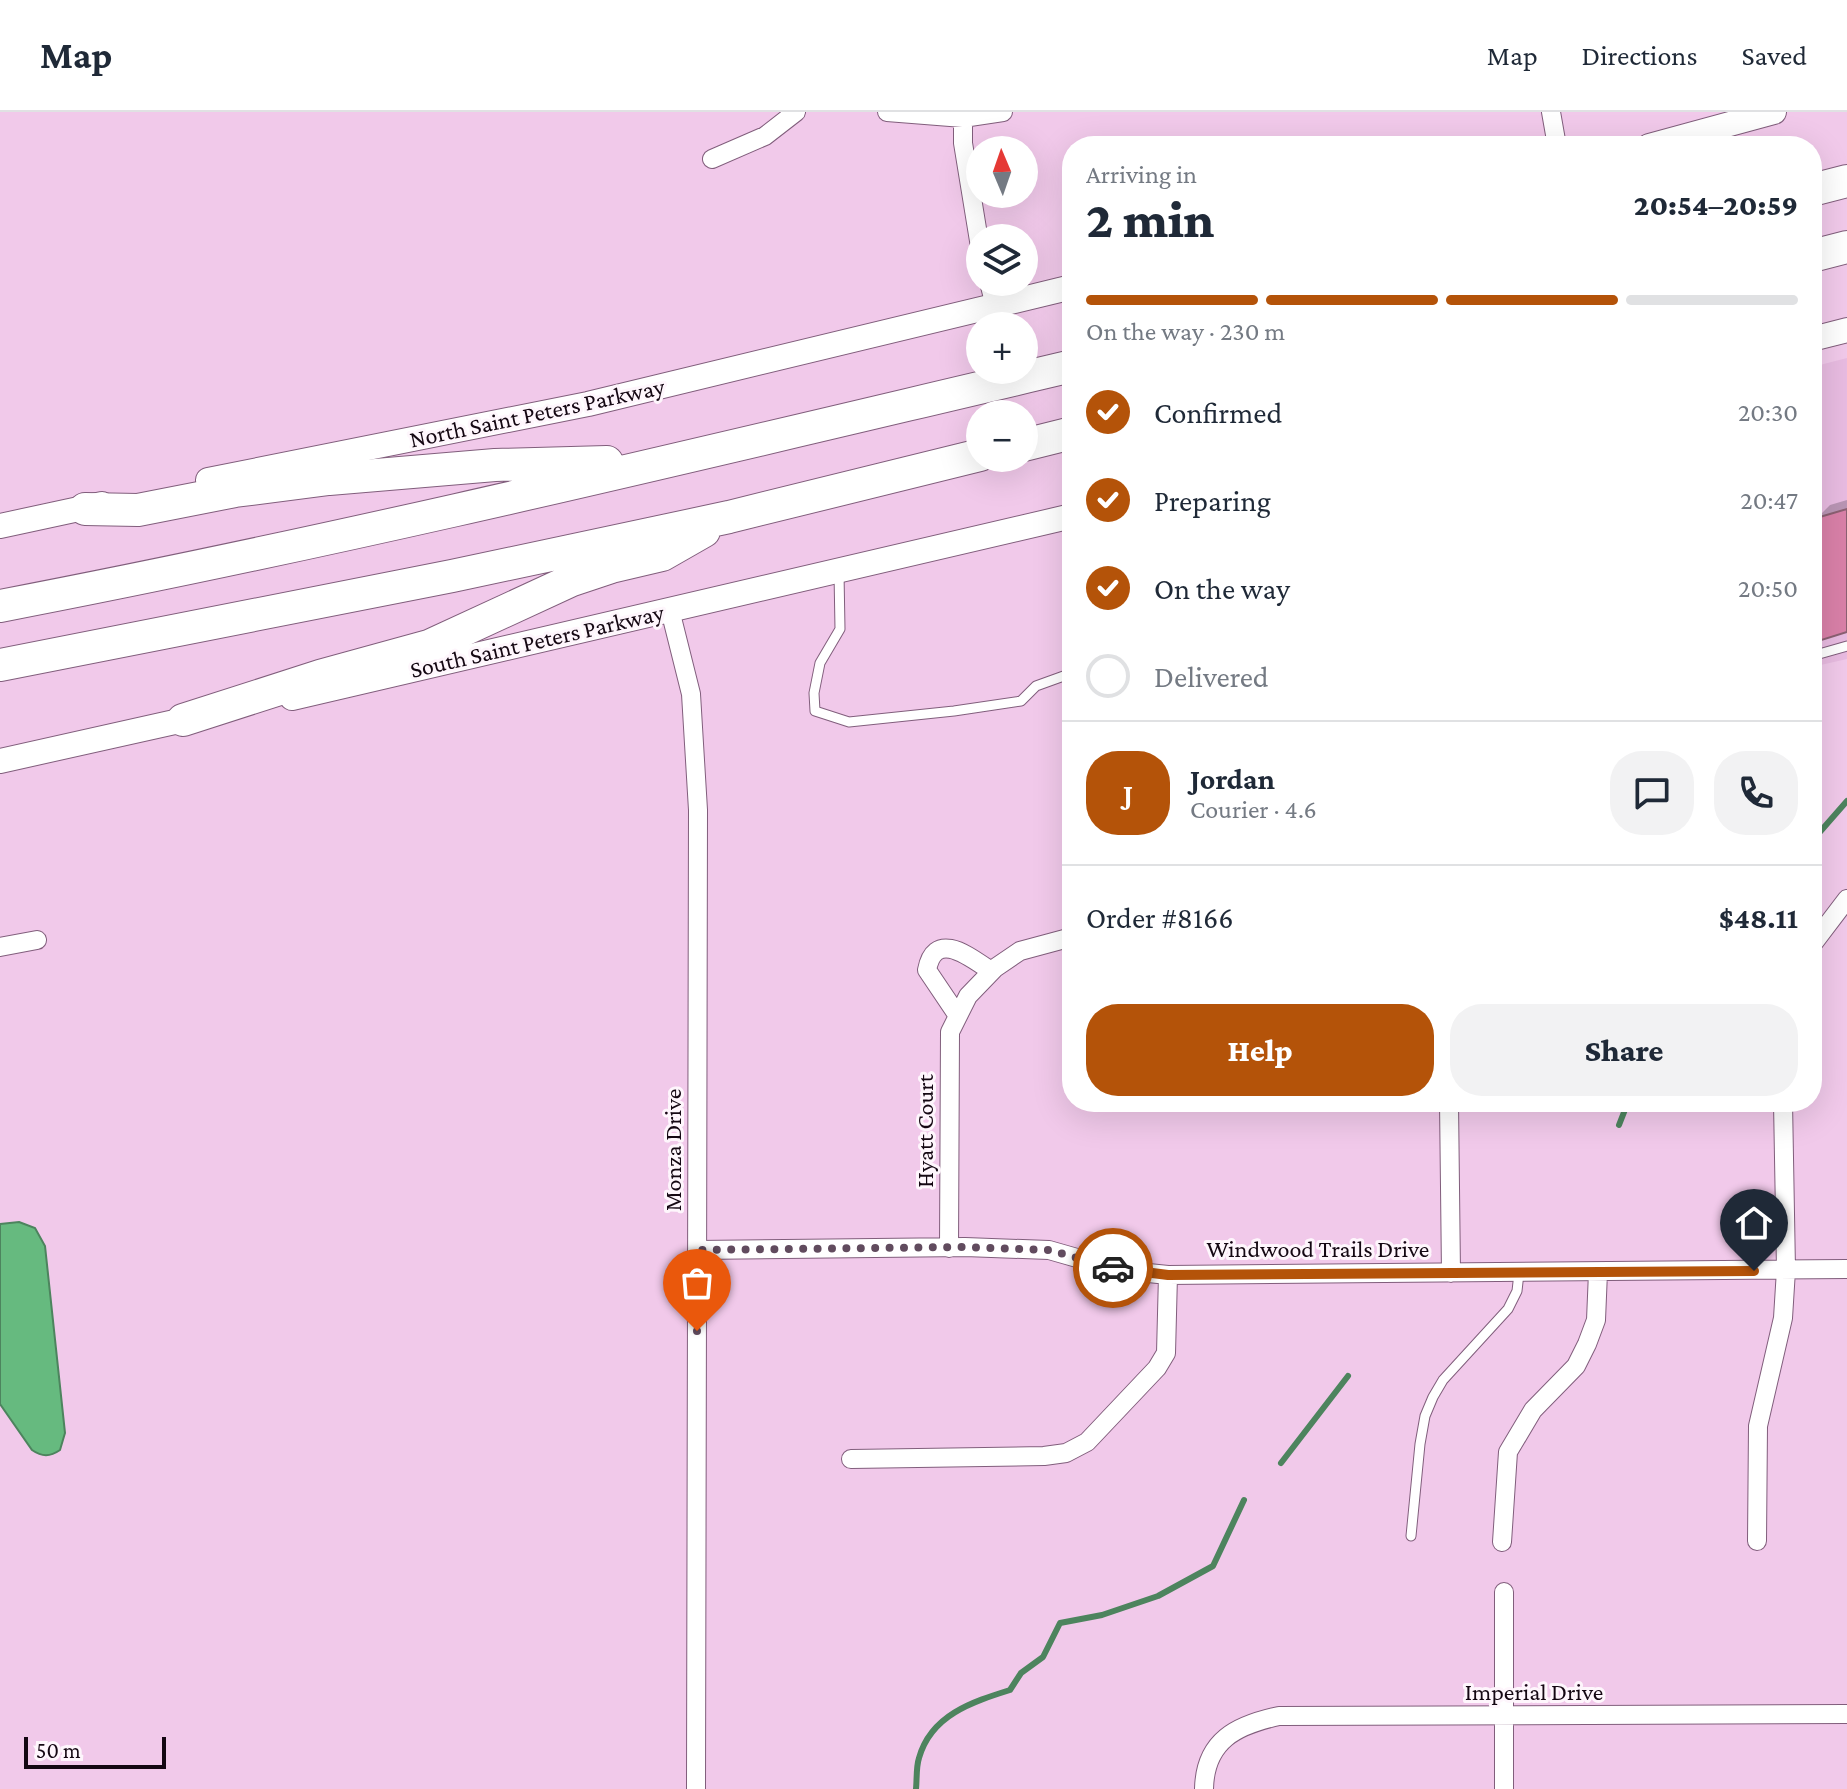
<!DOCTYPE html>
<meta charset="utf-8">
<style>
body{margin:0;font-family:"Crimson Pro",serif;background:#f2f2f3;color:#1f2937;height:100vh;display:flex;flex-direction:column;font-size:30px;white-space:nowrap}
*{box-sizing:border-box;margin:0}
p{font-size:26px;color:#747a83}
.icon{flex:none;width:44px;height:44px;fill:none;stroke:currentColor;stroke-width:2;stroke-linecap:round;stroke-linejoin:round}
.map{position:relative;flex:1;overflow:hidden}
.drawer{position:absolute;left:1062px;top:24px;width:760px;height:976px;display:flex;flex-direction:column;background:#fff;border-radius:32px;box-shadow:0 8px 32px #0002}
.drawer>*{flex:none}
.needle{width:52px;rotate:358deg}
.tools{position:absolute;left:966px;top:24px;display:grid;gap:16px}
.tools a{display:grid;place-items:center;width:72px;height:72px;border-radius:50%;background:#fff;box-shadow:0 8px 32px #0002;font-size:40px}
.scale{position:absolute;left:24px;bottom:20px;width:142px;box-sizing:border-box;padding-left:8px;border:4px solid #140712;border-top:0;font-size:22px;line-height:28px;white-space:nowrap;color:#140712;-webkit-text-stroke:6px #fef6fc;paint-order:stroke}
.pin{position:absolute;display:grid;place-items:center;width:68px;height:68px;color:#fff;margin:-82px -34px;border-radius:50% 50% 50% 0;rotate:-45deg;box-shadow:0 0 8px #0007}
.pin .icon{rotate:45deg}
.courier{position:absolute;display:grid;place-items:center;width:80px;height:80px;margin:-40px;border:6px solid #b45309;border-radius:50%;background:#fff;color:#222;box-shadow:0 2px 10px #0007}
.head em{font-style:normal;font-weight:800}
.head div{display:flex;flex-direction:column-reverse}
.head{display:flex;align-items:center;justify-content:space-between;height:136px;padding:0 24px}
h1{font-size:52px;font-weight:800;line-height:60px}
.bar{display:grid;grid-template-columns:repeat(4,1fr);gap:12px 8px;align-content:center;height:96px;padding:0 24px}
.bar i{height:10px;border-radius:6px;background:#e0e1e3}
.bar .on{background:#b45309}
.bar p{grid-column:span 4}
.line{display:flex;align-items:center;gap:20px;padding:0 24px;border-top:2px solid #e0e1e3}
.line div{flex:1}
.round{display:grid;place-items:center;flex:none;width:84px;height:84px;border-radius:32px;background:#f2f2f3}
ol{padding:0 24px;list-style:none}
li{display:flex;align-items:center;gap:24px;height:88px}
li p{margin-inline-start:auto}
li .icon{padding:8px;border-radius:50%;background:#b45309;color:#fff;stroke-width:4}
li:last-child{color:#747a83}
li i{width:44px;height:44px;border:4px solid #e0e1e3;border-radius:50%}
.cta{display:flex;gap:16px;margin-top:auto;padding:16px 24px}
.cta a{flex:1;height:92px;border-radius:32px;background:#b45309;color:#fff;font-size:32px;font-weight:800;line-height:92px;text-align:center}
.cta a+a{background:#f2f2f3;color:#1f2937}
header{display:flex;align-items:center;gap:48px;box-sizing:border-box;height:112px;padding:0 40px;background:#fff;border-bottom:2px solid #e0e1e3}
header strong{font-size:38px}
nav{display:flex;gap:44px;margin-inline-start:auto;font-size:28px}
.map>svg:first-child{display:block}
.built{fill:#e8bbe1}
.water{fill:#66ba7f;stroke:#4d845e;stroke-width:2}
.shadow{fill:#0003}
.lines{fill:none;stroke-linecap:round;stroke-linejoin:round}
.stream{stroke:#4d845e;stroke-width:6}
.building{fill:#d980a8;stroke:#8b6072;stroke-width:2}
.lane-casing{stroke:#815e7c;stroke-width:11}
.street-casing{stroke:#815e7c;stroke-width:20}
.secondary-casing{stroke:#815e7c;stroke-width:26}
.highway-casing{stroke:#815e7c;stroke-width:34}
.lane{stroke:#fff;stroke-width:9}
.street{stroke:#fff;stroke-width:18}
.secondary{stroke:#fff;stroke-width:24}
.highway{stroke:#fff;stroke-width:32}
.done{stroke:#614b5e;stroke-width:8;stroke-dasharray:0 14.4}
.route{stroke:#b45309;stroke-width:10}
.labels{text-anchor:middle;stroke-width:6;stroke-linejoin:round;paint-order:stroke}
.street-label{font-size:24px;fill:#140712;stroke:#fef6fc}
</style>
<header>
<strong>Map</strong>
<nav><a>Map</a><a>Directions</a><a>Saved</a></nav>
</header>
<div class="map">
<svg width="1847" height="1677" viewBox="0 0 1847 1677">
<rect width="100%" height="100%" fill="#f1c9ea"/>
<path class="built" d="M1847 246V547L1812 555V255Z"/>
<path class="water" d="M19 1110 35 1116 45 1134 65 1321 60 1338C50 1345 42 1345 32 1338L0 1292V1112Z"/>
<path class="shadow" d="M1847 388V518L1812 528V404L1822 401 1830 393Z"/>
<g class="lines">
<path class="stream" d="M1812 729 1847 689
M1619 1013 1628 990
M1281 1351 1348 1264
M916 1677C917 1667 916 1655 919 1646 931 1603 972 1590 1010 1578L1021 1561 1043 1545 1060 1511 1102 1503 1158 1484 1213 1454 1244 1388"/>
</g>
<path class="building" d="M1847 397V520L1812 531V413L1815 412 1813 407Z"/>
<g class="lines">
<defs>
<path id="lane" d="M839 461 840 517 820 551 814 581 815 599 849 610 954 599 1021 589 1036 574 1072 561
M1812 544 1847 534
M1411 1424 1420 1332 1425 1304 1433 1285 1443 1268 1508 1197 1517 1179 1519 1161"/>
<path id="street" d="M887 0 963 6 1003 0
M963 0V31L980 135
M1551 0 1557 34
M712 47 765 24 796 0
M989 170 995 194
M670 498 691 582 698 698 696 1677
M1812 833 1847 787
M0 835 37 828
M958 904 927 858C935 816 971 846 991 859
M1449 990 1451 1161
M949 1136 950 920 968 884 995 856 1020 839 1072 825
M697 1138 965 1135 1049 1138 1119 1158 1168 1163 1847 1157
M851 1347 1044 1344 1066 1341 1087 1330 1157 1256 1166 1241 1168 1163
M1757 1429 1758 1314 1783 1206 1786 1158 1783 990
M1502 1430 1508 1340 1533 1298 1576 1254 1587 1232 1596 1208 1598 1160
M1204 1677C1205 1628 1237 1613 1279 1604L1847 1602
M1504 1677V1480"/>
<path id="secondary" d="M1649 34 1774 0
M1812 227 1847 218
M208 368 588 292 1072 175
M0 414 102 392
M292 586 1072 404
M0 649 197 605"/>
<path id="highway" d="M1812 78 1847 69
M1812 144 1847 135
M1024 333 1072 321
M85 397 138 398 235 379 329 367 495 353 607 350
M0 494C360 425 715 338 1072 254
M0 553 452 464 729 405 980 343
M183 608 320 564 429 534 572 468 611 455 662 443 704 419"/>
</defs>
<use href="#lane" class="lane-casing"/>
<use href="#street" class="street-casing"/>
<use href="#secondary" class="secondary-casing"/>
<use href="#highway" class="highway-casing"/>
<use href="#lane" class="lane"/>
<use href="#street" class="street"/>
<use href="#secondary" class="secondary"/>
<use href="#highway" class="highway"/>
</g>
<g class="lines">
<path class="done" d="M697 1219V1138L965 1135 1049 1138 1113 1156"/>
<path class="route" d="M1113 1156 1168 1163 1754 1159"/>
</g>
<g class="labels">
<g class="street-label">
<text transform="translate(537 301) rotate(-12)" y="8">North Saint Peters Parkway</text>
<text transform="translate(537 529) rotate(-13)" y="8">South Saint Peters Parkway</text>
<text transform="translate(925 1019) rotate(-90)" y="8">Hyatt Court</text>
<text transform="translate(673 1038) rotate(-90)" y="8">Monza Drive</text>
<text x="1318" y="1145">Windwood Trails Drive</text>
<text x="1534" y="1588">Imperial Drive</text>
</g>
</g>
</svg>
<div class="tools">
<a><svg class="needle" viewBox="-14 -14 28 28"><path d="M0-13l5 13h-10z" fill="#e53935"/><path d="M0 13l5-13h-10z" fill="#747a83"/></svg></a>
<a><svg class="icon" aria-label="layers" viewBox="0 0 24 24"><path d="M12 4l9 5-9 5-9-5zM3 14l9 5 9-5"/></svg></a>
<a>+</a>
<a>−</a>
</div>
<div class="scale">50 m</div>
<div class="pin" style="left:697px;top:1219px;background:#ea580c"><svg class="icon" aria-label="bag" viewBox="0 0 24 24"><path d="M5 8h14l-1 12H6zM9 8a3 3 0 0 1 6 0"/></svg></div>
<div class="pin" style="left:1754px;top:1159px;background:#1f2937"><svg class="icon" aria-label="home" viewBox="0 0 24 24"><path d="M3 11l9-7 9 7M6 9v11h12V9"/></svg></div>
<div class="courier" style="left:1113px;top:1156px"><svg class="icon" aria-label="car" viewBox="0 0 24 24"><path d="M5 17H2v-5l4-1 3-4h7l3 4 3 1v5h-3M9 17h6M6 11h13"/><circle cx="7" cy="17" r="2"/><circle cx="17" cy="17" r="2"/></svg></div>
<section class="drawer">
<div class="head"><div><h1>2 min</h1><p>Arriving in</p></div><em>20:54–20:59</em></div>
<div class="bar"><i class="on"></i><i class="on"></i><i class="on"></i><i></i><p>On the way · 230 m</p></div>
<ol>
<li><svg class="icon" aria-label="check" viewBox="0 0 24 24"><path d="M5 12l5 5 9-10"/></svg>Confirmed<p>20:30</p></li>
<li><svg class="icon" aria-label="check" viewBox="0 0 24 24"><path d="M5 12l5 5 9-10"/></svg>Preparing<p>20:47</p></li>
<li><svg class="icon" aria-label="check" viewBox="0 0 24 24"><path d="M5 12l5 5 9-10"/></svg>On the way<p>20:50</p></li>
<li><i></i>Delivered</li>
</ol>
<div class="line" style="height:144px"><b class="round" style="background:#b45309;color:#fff">J</b><div><b>Jordan</b><p>Courier · 4.6</p></div><a class="round"><svg class="icon" aria-label="chat" viewBox="0 0 24 24"><path d="M4 5h16v11H9l-5 4z"/></svg></a><a class="round"><svg class="icon" aria-label="phone" viewBox="0 0 24 24"><path d="M5 4h4l2 5-3 2q2 4 5 5l2-3 5 2v4C11 20 4 13 5 4z"/></svg></a></div>
<div class="line" style="height:104px"><div>Order #8166</div><b>$48.11</b></div>
<div class="cta"><a>Help</a><a>Share</a></div>
</section>
</div>
